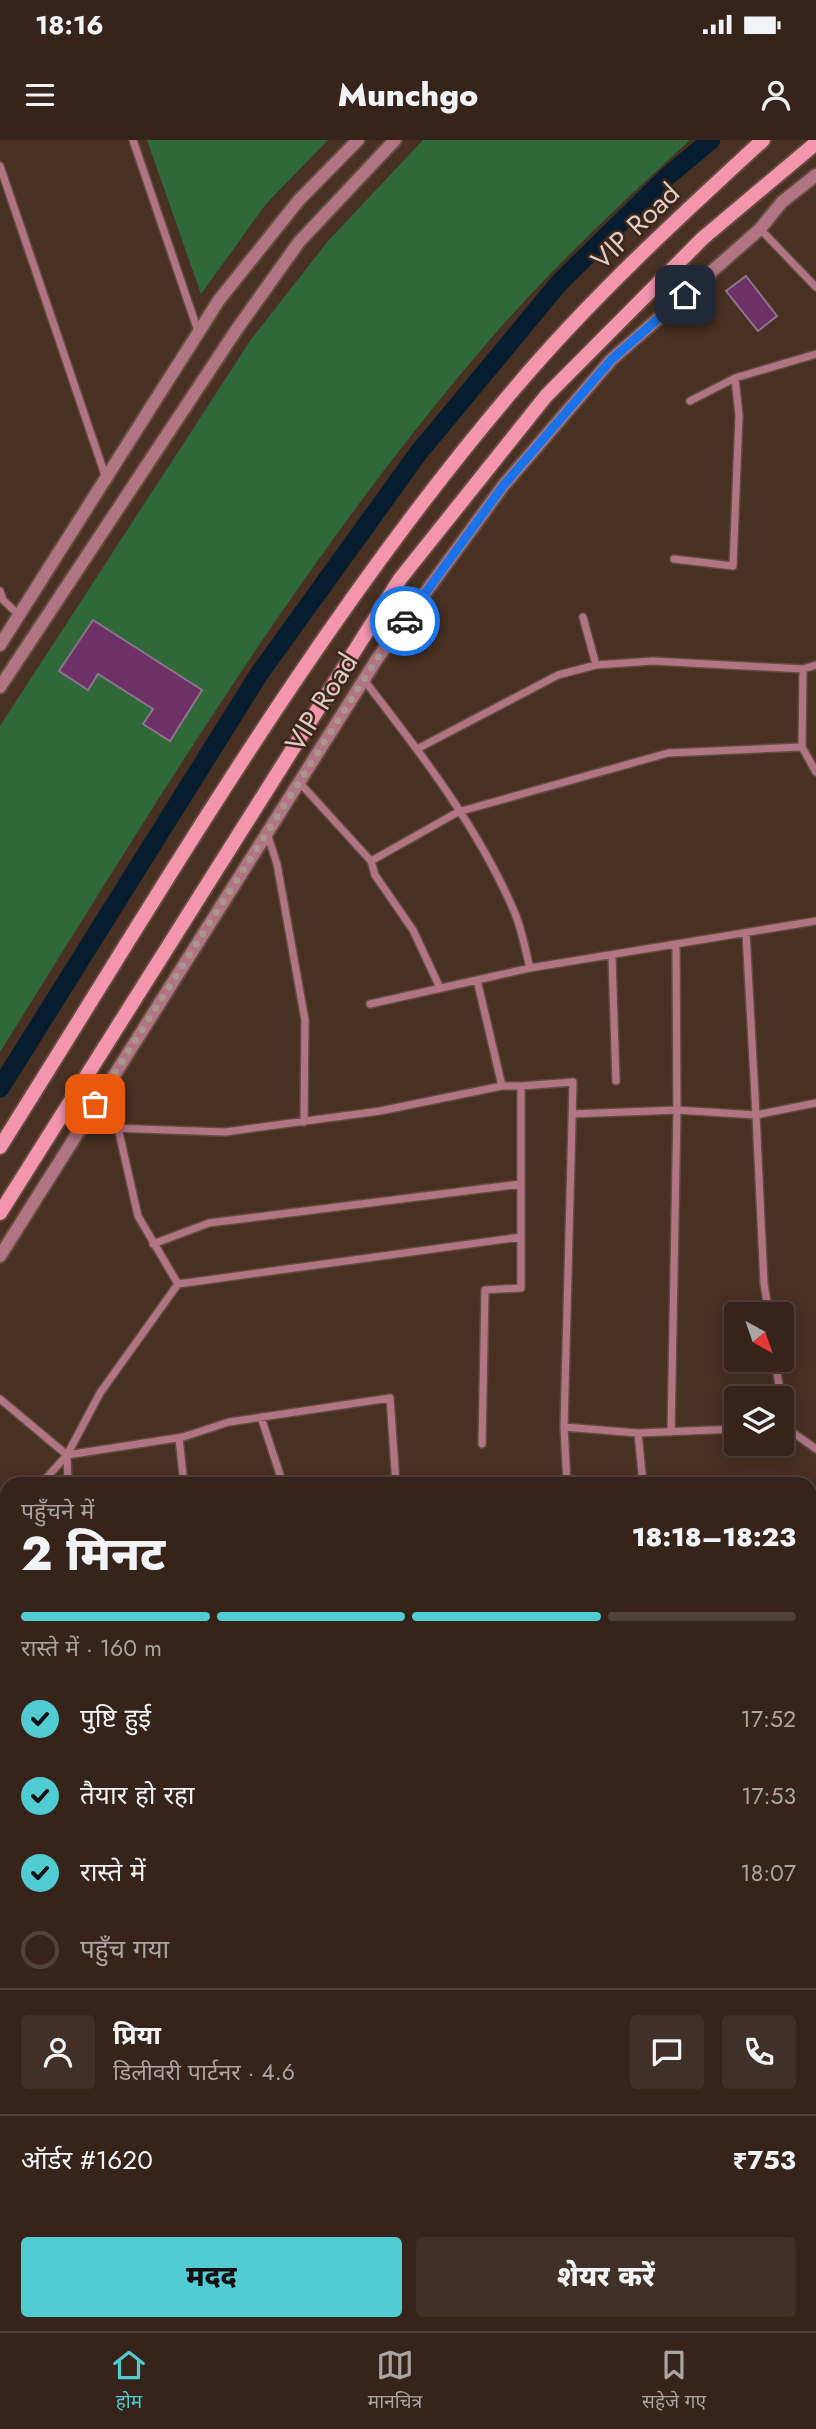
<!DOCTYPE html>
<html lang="hi">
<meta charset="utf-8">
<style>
body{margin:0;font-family:Jost,"Noto Sans Devanagari",sans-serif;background:#413027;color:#f1f3f6;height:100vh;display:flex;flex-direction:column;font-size:26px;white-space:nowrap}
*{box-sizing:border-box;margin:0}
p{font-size:23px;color:#aaa4a2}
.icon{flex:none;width:38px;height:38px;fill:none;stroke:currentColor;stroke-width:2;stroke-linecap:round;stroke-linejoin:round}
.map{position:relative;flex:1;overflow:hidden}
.sheet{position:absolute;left:0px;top:1337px;width:817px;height:854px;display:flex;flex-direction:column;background:#36241a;border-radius:21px 21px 0 0;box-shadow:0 4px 18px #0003,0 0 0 2px #504139}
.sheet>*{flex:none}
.needle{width:46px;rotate:140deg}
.buttons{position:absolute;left:724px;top:1162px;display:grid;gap:14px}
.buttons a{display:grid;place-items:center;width:70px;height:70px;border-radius:7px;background:#36241a;box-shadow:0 4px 18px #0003,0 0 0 2px #504139;font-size:35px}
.pin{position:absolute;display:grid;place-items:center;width:60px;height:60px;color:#fff;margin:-30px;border-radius:14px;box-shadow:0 4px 10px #0006}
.courier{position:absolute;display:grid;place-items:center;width:70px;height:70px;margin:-35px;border:5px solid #1a73e8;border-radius:50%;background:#fff;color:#222;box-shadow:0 2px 9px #0007}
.overview em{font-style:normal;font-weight:800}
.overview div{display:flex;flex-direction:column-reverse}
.overview{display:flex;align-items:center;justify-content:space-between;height:119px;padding:0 21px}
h1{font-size:46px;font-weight:800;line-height:52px}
.bar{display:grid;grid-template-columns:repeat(4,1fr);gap:10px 7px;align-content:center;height:84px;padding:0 21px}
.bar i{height:9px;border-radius:5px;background:#504139}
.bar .selected{background:#51ccd2}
.bar p{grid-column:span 4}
.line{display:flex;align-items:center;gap:18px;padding:0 21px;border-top:2px solid #504139}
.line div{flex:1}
.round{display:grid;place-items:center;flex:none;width:74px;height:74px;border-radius:7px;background:#413027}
ol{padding:0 21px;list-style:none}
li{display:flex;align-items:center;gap:21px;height:77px}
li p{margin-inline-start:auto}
li .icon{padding:7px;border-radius:50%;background:#51ccd2;color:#111;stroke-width:4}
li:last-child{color:#aaa4a2}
li i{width:38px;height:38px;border:4px solid #504139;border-radius:50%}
.action{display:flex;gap:14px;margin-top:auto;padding:14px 21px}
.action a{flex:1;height:80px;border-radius:7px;background:#51ccd2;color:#111;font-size:28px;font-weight:800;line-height:80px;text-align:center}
.action a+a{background:#413027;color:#f1f3f6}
.status{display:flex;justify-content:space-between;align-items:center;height:49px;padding:0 35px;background:#36241a;direction:ltr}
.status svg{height:19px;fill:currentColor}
header{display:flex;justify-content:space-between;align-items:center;height:91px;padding:0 21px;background:#36241a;font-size:32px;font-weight:800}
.dock{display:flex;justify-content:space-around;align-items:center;height:98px;border-top:2px solid #504139;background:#36241a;font-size:19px;color:#aaa4a2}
.dock a{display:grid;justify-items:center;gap:4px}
.dock .selected{color:#51ccd2}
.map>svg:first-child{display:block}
.green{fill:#2f693a}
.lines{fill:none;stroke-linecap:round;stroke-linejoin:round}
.canal{stroke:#051d2e;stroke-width:19}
.building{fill:#6d3167;stroke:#8c7589;stroke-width:2}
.minor-casing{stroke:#634c3f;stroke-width:10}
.tertiary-casing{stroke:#634c3f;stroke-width:16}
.secondary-casing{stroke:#634c3f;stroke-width:18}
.minor{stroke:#b07483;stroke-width:7}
.tertiary{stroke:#b07483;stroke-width:12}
.secondary{stroke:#f495ae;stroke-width:14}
.done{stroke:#a9978c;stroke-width:7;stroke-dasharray:0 12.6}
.route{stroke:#1a73e8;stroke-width:9}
.labels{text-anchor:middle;stroke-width:5;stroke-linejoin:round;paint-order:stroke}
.street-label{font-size:28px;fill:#ddcec5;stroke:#3d2619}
</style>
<div class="status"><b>18:16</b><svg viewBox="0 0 49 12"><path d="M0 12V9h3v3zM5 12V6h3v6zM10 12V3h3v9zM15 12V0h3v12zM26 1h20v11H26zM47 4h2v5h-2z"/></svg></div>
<header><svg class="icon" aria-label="menu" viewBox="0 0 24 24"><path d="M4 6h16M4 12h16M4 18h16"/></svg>Munchgo<svg class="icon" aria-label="person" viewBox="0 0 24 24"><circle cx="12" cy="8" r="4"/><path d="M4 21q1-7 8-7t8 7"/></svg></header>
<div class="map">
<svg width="816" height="2191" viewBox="0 0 816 2191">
<rect width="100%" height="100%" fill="#483022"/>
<path class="green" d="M147 0H328L266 64 201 154Z
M423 0H690C615 69 541 138 475 217 293 432 149 674 0 912V586L250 201 328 101Z"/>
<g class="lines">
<path class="canal" d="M0 948 259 534 419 312 560 142 669 35 711 0"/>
</g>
<path class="building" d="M746 136 777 176 758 191 726 151Z
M93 480 202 550 170 601 143 584 153 569 98 534 88 550 59 531Z"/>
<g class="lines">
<defs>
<path id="minor" d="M133 0 198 191
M0 26 106 338
M760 89 816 147
M690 261 735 238 816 214
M674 419 733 426 739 276 735 238
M0 451 3 460 19 475
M583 477 596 525
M364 540C420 612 478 687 514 771 522 789 525 809 530 828
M802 607 816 632
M417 609 558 535 596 525 653 521 803 529 816 525
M299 642 371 721 375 735 413 790 440 848
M267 693 277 724 305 880 304 982
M371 721 458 672 668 613 802 607 803 529
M612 817 616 941
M370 864 477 840
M521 946 573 942 564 1287
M572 974 677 970 756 975 746 793
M81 987 225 992 380 971 502 946 477 840 530 828 816 781
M118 988 138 1076 178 1144
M153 1104 209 1083 521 1044
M769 1174 764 1144 756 975 816 963
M775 1220 781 1258
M0 1259 67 1315 183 1297 229 1282 390 1258 396 1344
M782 1267 783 1287
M261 1277 283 1344
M785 1287 816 1309
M671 1292 677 970 676 805
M179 1298 184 1344
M482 1304 485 1150 521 1148V946H502
M67 1315 68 1344
M41 1344 67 1315 100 1253 178 1144 521 1097
M567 1344 564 1287 638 1293
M643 1344 638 1293 737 1289
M0 1398 7 1388
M0 1559 7 1550
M810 1575 816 1574
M810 1734 816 1733
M810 1829 816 1895
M0 1830 7 1828
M810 2040 816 1995
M810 2050H816
M0 2101 7 2100
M0 2139 7 2137
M810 2161 816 2162
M429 2184 430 2191
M153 2191 154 2185 286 2188 309 2191
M690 2191V2184
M771 2191 773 2184"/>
<path id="tertiary" d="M0 505 219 160 299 60 358 0
M0 547 237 189 299 102 395 0
M0 1116 377 519 503 346 611 220 760 89 782 62 816 35"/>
<path id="secondary" d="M0 1007C163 749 316 481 515 248 591 158 677 79 763 0
M0 1073 400 439 546 256 703 98 816 3"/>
</defs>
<use href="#minor" class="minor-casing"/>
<use href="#tertiary" class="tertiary-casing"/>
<use href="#secondary" class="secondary-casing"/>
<use href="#minor" class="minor"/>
<use href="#tertiary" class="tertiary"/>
<use href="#secondary" class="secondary"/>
</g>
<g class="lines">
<path class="done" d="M95 964 377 519 405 481"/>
<path class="route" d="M405 481 503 346 611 220 685 155"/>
</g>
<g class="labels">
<g class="street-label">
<text transform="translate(635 86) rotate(-44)" y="10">VIP Road</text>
<text transform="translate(321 562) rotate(-58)" y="10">VIP Road</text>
</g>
</g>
</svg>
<div class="buttons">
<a><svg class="needle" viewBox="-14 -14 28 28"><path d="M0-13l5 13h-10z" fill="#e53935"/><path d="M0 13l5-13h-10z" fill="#aaa4a2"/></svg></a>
<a><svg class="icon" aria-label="layers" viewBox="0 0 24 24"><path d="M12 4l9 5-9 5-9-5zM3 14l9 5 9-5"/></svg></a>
</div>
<div class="pin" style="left:95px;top:964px;background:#ea580c"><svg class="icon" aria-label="bag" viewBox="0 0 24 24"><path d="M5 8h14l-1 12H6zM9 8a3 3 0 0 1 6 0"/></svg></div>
<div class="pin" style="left:685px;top:155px;background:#1f2937"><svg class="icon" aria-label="home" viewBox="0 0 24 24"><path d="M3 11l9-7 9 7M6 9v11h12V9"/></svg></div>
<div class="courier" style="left:405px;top:481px"><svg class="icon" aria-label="car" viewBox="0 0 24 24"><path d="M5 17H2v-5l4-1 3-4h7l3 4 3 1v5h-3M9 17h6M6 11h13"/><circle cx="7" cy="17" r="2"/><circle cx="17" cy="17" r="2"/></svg></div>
<section class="sheet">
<div class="overview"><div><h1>2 मिनट</h1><p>पहुँचने में</p></div><em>18:18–18:23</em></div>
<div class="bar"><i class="selected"></i><i class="selected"></i><i class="selected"></i><i></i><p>रास्ते में · 160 m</p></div>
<ol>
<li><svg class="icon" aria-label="check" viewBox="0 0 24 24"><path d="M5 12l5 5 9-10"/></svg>पुष्टि हुई<p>17:52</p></li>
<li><svg class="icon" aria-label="check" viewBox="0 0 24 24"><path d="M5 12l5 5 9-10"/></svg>तैयार हो रहा<p>17:53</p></li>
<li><svg class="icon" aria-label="check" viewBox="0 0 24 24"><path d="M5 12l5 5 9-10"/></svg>रास्ते में<p>18:07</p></li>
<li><i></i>पहुँच गया</li>
</ol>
<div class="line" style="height:126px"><a class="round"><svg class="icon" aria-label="person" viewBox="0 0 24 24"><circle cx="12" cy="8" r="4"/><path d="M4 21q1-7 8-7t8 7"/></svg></a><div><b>प्रिया</b><p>डिलीवरी पार्टनर · 4.6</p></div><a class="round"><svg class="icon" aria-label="chat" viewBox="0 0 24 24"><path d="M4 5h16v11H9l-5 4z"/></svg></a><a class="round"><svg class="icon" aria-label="phone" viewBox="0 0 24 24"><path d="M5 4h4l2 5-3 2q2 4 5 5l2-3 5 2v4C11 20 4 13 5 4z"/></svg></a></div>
<div class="line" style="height:91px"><div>ऑर्डर #1620</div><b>₹753</b></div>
<div class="action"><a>मदद</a><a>शेयर करें</a></div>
</section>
</div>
<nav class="dock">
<a class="selected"><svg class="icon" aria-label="home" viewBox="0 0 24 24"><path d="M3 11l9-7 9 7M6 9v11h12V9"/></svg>होम</a>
<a><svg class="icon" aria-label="map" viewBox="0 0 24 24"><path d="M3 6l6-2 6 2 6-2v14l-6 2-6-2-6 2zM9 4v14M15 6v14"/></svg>मानचित्र</a>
<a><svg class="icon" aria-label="saved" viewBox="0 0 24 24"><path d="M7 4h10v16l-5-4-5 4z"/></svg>सहेजे गए</a>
</nav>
